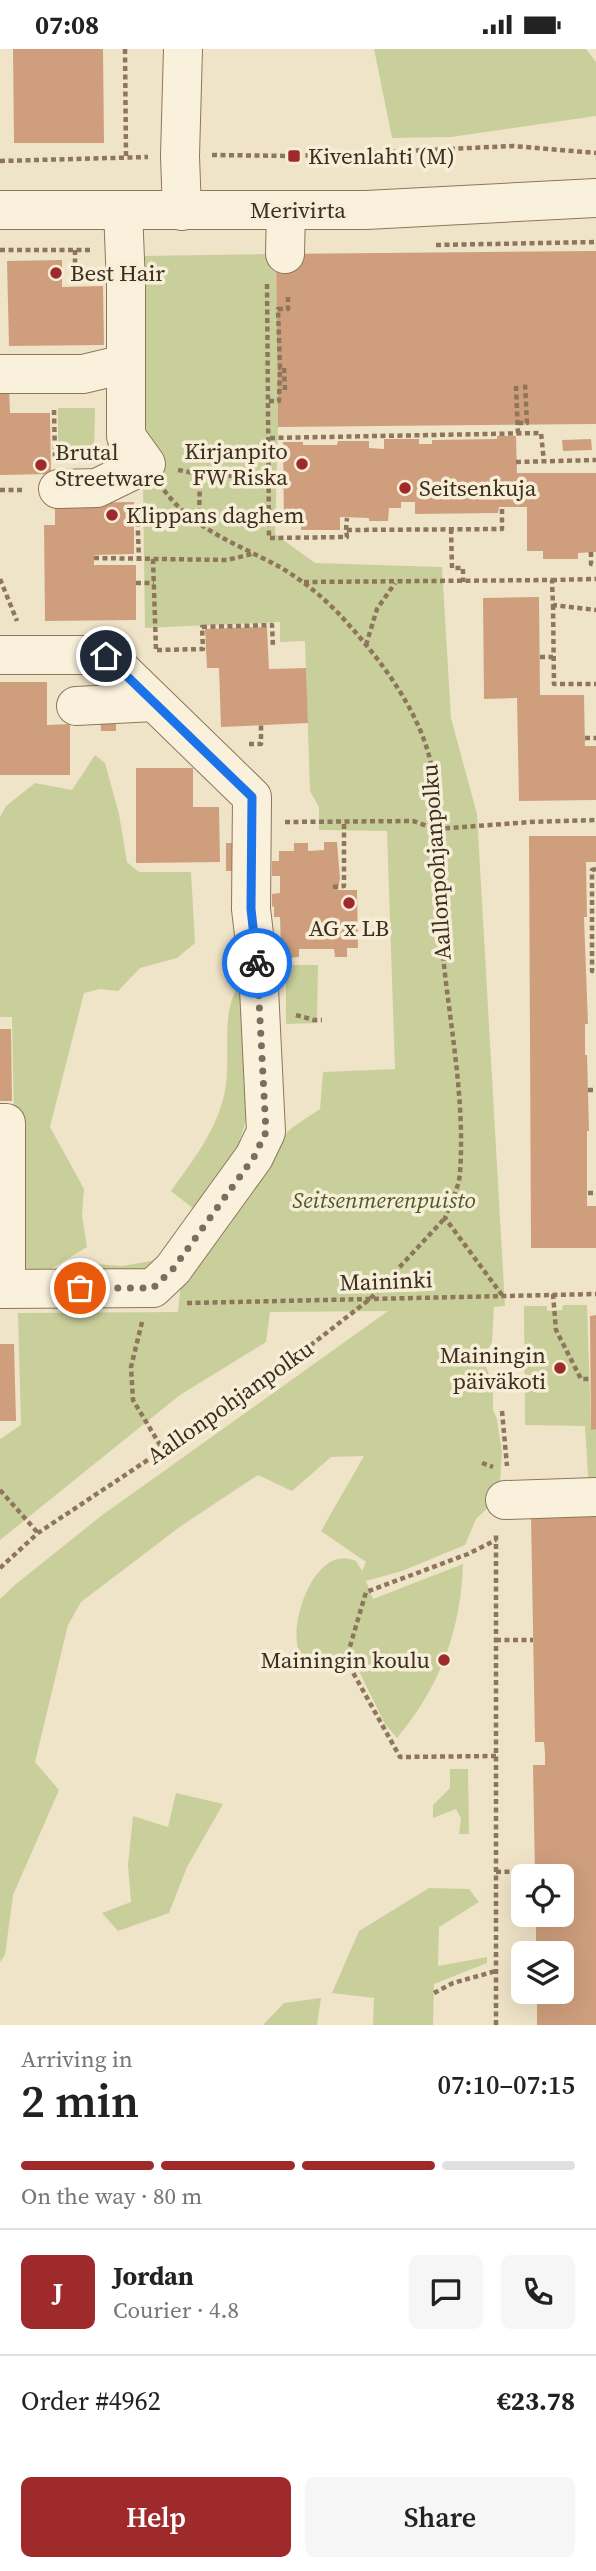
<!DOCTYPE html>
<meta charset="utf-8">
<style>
body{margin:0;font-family:"Source Serif 4",serif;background:#f6f6f6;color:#222;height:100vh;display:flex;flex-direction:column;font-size:26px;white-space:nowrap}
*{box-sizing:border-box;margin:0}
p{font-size:23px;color:#767676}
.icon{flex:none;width:38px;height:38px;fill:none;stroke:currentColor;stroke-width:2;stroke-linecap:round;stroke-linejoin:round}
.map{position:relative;height:1976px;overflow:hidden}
.panel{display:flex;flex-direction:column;background:#fff;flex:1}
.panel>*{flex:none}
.controls{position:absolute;left:511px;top:1815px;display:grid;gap:14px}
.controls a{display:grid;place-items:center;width:63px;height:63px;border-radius:10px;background:#fff;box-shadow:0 7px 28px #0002;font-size:35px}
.pin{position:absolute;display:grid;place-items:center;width:60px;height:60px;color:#fff;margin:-30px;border:4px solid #fff;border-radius:50%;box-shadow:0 2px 7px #0007}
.courier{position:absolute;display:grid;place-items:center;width:70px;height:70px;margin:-35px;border:5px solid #1a73e8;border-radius:50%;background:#fff;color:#222;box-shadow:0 2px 9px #0007}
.head em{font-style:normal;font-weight:600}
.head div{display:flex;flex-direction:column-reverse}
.head{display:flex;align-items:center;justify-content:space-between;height:119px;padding:0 21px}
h1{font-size:46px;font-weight:600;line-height:52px}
.bar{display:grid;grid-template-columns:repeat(4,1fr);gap:10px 7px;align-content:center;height:84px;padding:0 21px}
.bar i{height:9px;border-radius:5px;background:#e0e0e0}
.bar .selected{background:#9e2a2b}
.bar p{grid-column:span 4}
.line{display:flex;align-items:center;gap:18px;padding:0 21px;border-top:2px solid #e0e0e0}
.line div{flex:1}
.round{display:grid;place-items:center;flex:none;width:74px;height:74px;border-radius:10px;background:#f6f6f6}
.button{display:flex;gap:14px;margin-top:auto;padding:14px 21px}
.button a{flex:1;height:80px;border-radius:10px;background:#9e2a2b;color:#fff;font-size:28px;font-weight:600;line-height:80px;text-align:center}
.button a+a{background:#f6f6f6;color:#222}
.status{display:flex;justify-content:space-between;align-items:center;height:49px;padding:0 35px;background:#fff;direction:ltr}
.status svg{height:19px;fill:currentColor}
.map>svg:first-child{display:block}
.green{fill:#c9cf9b}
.building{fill:#cf9f7d}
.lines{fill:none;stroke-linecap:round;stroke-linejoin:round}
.minor-casing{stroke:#8d765c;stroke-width:40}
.path{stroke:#8d765c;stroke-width:4.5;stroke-dasharray:5 3.5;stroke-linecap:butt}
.minor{stroke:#faf1dc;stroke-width:38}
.done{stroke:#7c6e5b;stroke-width:7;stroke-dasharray:0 12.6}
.route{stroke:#1a73e8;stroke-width:9}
.poi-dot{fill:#9e2a2b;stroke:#f7eed8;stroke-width:2.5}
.labels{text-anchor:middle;stroke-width:7;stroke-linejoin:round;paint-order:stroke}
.poi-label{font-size:23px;fill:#3d2e20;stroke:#f7eed8;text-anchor:start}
.street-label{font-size:23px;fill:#3d2e20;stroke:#f7eed8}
.park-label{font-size:23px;font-style:italic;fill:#4d5a26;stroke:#f7eed8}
</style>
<div class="status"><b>07:08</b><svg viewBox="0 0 49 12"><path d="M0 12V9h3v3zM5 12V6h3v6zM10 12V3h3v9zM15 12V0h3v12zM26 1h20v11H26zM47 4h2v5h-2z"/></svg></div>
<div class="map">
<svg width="596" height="1976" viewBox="0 0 596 1976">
<rect width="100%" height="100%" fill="#f0e4c8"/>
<path class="green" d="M374 0H586L596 13V67L451 88 392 89Z
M276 205 278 378 275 485 315 514 442 518 451 669 477 765 505 1257 494 1258 492 1293 479 1317H486L493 1336V1361L497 1370 502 1403 499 1448 476 1470 465 1496 402 1522 366 1532 373 1550 463 1515C461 1581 440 1638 397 1689L385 1675 352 1608 355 1600 337 1616 320 1619C312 1615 303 1611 299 1602 288 1575 315 1493 356 1512L362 1522 366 1513 321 1482 364 1407 331 1408 292 1442 258 1426 181 1477 81 1553 68 1576 35 1713 59 1741 13 1846 5 1906 0 1913V1550L16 1535 101 1467 388 1262 270 1263 266 1293 180 1346 0 1491V1390L21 1376 18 1264 178 1263 181 1232 278 1092 293 1078 320 1060 323 1023 395 1020 387 782 319 781V758L310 742 305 592 280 593V573L145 579 143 437H107V209L140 207Z
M58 359H95L94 407 58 406Z
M95 706 105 714 119 765 127 813 139 823H191L195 894 177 909 140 919 118 942 100 940 84 944 50 1078 84 1140 82 1166 87 1198 49 1221 83 1214 122 1217 157 1211 147 1225 17 1228 12 968H0V768L6 757 35 734 72 741Z
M286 916H318L317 974 286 975Z
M243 931C246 985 261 1051 235 1102 225 1122 207 1141 194 1160L171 1142C194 1110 217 1081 225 1042 232 1007 218 959 243 931Z
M563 1256H587L591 1380H596V1441H589L585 1377 525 1376 524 1257H547V1262L562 1261Z
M450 1720H468L469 1785H459L461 1769 456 1760 433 1769V1756L450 1739Z
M176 1744 223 1755 187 1818 169 1864 118 1882 102 1864 131 1853 128 1816 133 1767 168 1778Z
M429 1839 469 1840 479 1853 439 1878 438 1917 487 1908V1914L434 1935 433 1976H373L374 1949 332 1944 359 1882Z
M321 1949 317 1976H263L284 1954Z"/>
<path class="building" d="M13 0H103L104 94H14Z
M596 202V375L278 378 276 205Z
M62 211V238L103 237 104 296 9 297 7 212Z
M0 338H9L10 364H50L51 425 0 426Z
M497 387H516L517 424H596V503L578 504V510H543V502H527V458H499L498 464 415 465V453H401V459H389L388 472H369V469L340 468V481H301V472H284L283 393H303V396H337L338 392H369V399L384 400V390H419V395H432V391L497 390Z
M591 390 592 401 563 402 562 391Z
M134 453V505L94 506V516H136V571L45 572 44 476H55V454Z
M539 548 540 646H584L585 697H596V751L519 752 517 649 484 650 483 549Z
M267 578 269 620 306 619 308 674 221 678 219 619H207L205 580Z
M0 633H47V676L70 675V726H0Z
M100 667H116V682H101Z
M136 719H193V758H219L220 813 136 814Z
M529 787H596V813H586L587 868H584L588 975H585V1006H587L589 1082H587V1157H596V1199H531Z
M324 793H337L340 829 338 841H357L358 899H347V908H335L334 900H299V908L285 909 284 901 281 900 280 868H274V857L272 858V845L280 844V827H272V812H279V802H294V794H308V802L324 801Z
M226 794H243L244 822H226Z
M0 980H11L12 1052H0Z
M596 1266V1380L591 1381 590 1267Z
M0 1295H14L16 1372H0Z
M596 1466V1976H537V1942H562V1904H536V1866H562V1827H535L533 1716H545V1704L544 1693H535L531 1467Z"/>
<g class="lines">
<defs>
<path id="minor" d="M0 161H366L596 149
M182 162 180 107 183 0
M285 205 286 161
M0 325H83L125 315
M58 440 97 439 146 415 126 387V235L123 161
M0 606H106L252 748 251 860 258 919 266 1083 254 1108 173 1220 153 1239 0 1240
M76 657 154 653
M0 1074H6V1240
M505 1451 596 1448"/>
</defs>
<use href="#minor" class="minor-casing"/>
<path class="path" d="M125 0 126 108
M212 106 294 107 513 97 596 104
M0 112 148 108
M436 196 596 193
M0 201H91
M75 201V224L90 227
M267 235 269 489 347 488 346 481 502 480V458
M516 337 518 384
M285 341 284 319H280L278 260H288V245
M269 352H279L280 319
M54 361 55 408
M518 374H527L525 334
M270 389 541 384 544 413
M516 413 596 411
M178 421 200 425 269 429
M0 441H24
M164 441C191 479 239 496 278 517 301 530 322 547 340 566 375 604 413 652 428 703 442 751 436 820 440 871 445 955 466 1040 460 1124 459 1139 450 1155 445 1169L502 1246
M137 456 139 511
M199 473 200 425
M451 480 452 519H463V533
M346 481 347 469
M591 503V515H596
M94 509 227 511 252 505
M153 510 156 601
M0 530 17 572
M552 531 596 530
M304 533 552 531 553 556 596 561
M136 534H154
M553 556 554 635H596
M366 596 377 560 395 534
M157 601 203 600 202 578 272 576 273 598
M540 608H553
M585 689H596
M249 695H261V676
M285 773 413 772 436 780 530 773 596 771
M596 820 592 821V922H596
M333 838 344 837V772
M296 966 314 971H322
M588 1041H596
M588 1144H596
M553 1245 556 1281 581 1330H591
M187 1254 596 1245
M142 1273 131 1318 133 1351 163 1401
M502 1362 507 1417
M482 1414 493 1418
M0 1441 38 1484
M0 1519 38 1484 253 1341 370 1250 445 1169
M496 1591H533
M496 1707 400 1708 346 1611 366 1543 468 1505 496 1491
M496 1823 535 1822
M434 1944 453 1934 496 1922
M496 1976V1484"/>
<use href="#minor" class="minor"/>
</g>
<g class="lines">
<path class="done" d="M80 1239H153L173 1220 254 1108 266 1083 257 914"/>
<path class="route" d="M106 607 252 748 251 860 257 914"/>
</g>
<g class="poi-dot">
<rect x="287" y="100" width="14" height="14" rx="3.5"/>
<circle cx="56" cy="224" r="7"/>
<circle cx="302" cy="415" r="7"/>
<circle cx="41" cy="416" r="7"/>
<circle cx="405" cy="439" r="7"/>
<circle cx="112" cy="466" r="7"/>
<circle cx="349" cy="854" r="7"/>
<circle cx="560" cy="1319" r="7"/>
<circle cx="444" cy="1611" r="7"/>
</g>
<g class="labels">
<g class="poi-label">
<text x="308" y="115">Kivenlahti (M)</text>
<text x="70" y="232">Best Hair</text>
<text x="288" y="410" text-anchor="end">Kirjanpito<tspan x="288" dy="26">FW Riska</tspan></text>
<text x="55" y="411">Brutal<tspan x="55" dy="26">Streetware</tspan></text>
<text x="419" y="447">Seitsenkuja</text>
<text x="126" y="474">Klippans daghem</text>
<text x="349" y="887" text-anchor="middle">AG x LB</text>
<text x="546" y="1314" text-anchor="end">Mainingin<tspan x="546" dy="26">päiväkoti</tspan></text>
<text x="430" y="1619" text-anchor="end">Mainingin koulu</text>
</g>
<g class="street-label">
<text x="298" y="169">Merivirta</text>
<text transform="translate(436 813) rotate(-94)" y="8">Aallonpohjanpolku</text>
<text transform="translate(386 1232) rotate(-2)" y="8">Maininki</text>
<text transform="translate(230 1353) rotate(-35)" y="8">Aallonpohjanpolku</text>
</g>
<g class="park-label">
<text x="384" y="1159">Seitsenmerenpuisto</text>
</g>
</g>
</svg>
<div class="controls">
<a><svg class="icon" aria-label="locate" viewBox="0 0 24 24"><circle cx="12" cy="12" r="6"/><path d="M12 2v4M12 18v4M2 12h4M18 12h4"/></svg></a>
<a><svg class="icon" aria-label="layers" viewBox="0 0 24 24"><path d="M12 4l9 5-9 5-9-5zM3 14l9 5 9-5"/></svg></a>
</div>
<div class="pin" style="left:80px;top:1239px;background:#ea580c"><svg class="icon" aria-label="bag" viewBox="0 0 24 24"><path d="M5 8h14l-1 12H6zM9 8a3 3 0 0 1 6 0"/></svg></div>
<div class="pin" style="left:106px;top:607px;background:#1f2937"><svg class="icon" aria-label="home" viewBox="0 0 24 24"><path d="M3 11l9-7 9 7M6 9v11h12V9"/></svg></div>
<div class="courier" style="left:257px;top:914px"><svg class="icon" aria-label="bike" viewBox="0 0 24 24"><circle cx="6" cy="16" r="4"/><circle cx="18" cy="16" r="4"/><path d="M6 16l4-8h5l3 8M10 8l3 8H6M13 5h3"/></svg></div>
</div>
<section class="panel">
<div class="head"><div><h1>2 min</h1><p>Arriving in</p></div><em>07:10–07:15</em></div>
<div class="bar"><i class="selected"></i><i class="selected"></i><i class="selected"></i><i></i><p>On the way · 80 m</p></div>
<div class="line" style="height:126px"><b class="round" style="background:#9e2a2b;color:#fff">J</b><div><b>Jordan</b><p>Courier · 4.8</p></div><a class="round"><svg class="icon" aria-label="chat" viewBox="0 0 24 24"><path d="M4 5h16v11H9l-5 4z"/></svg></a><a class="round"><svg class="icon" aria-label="phone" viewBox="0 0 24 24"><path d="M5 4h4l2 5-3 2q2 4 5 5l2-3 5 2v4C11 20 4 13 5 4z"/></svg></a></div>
<div class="line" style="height:91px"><div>Order #4962</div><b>€23.78</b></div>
<div class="button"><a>Help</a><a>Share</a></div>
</section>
